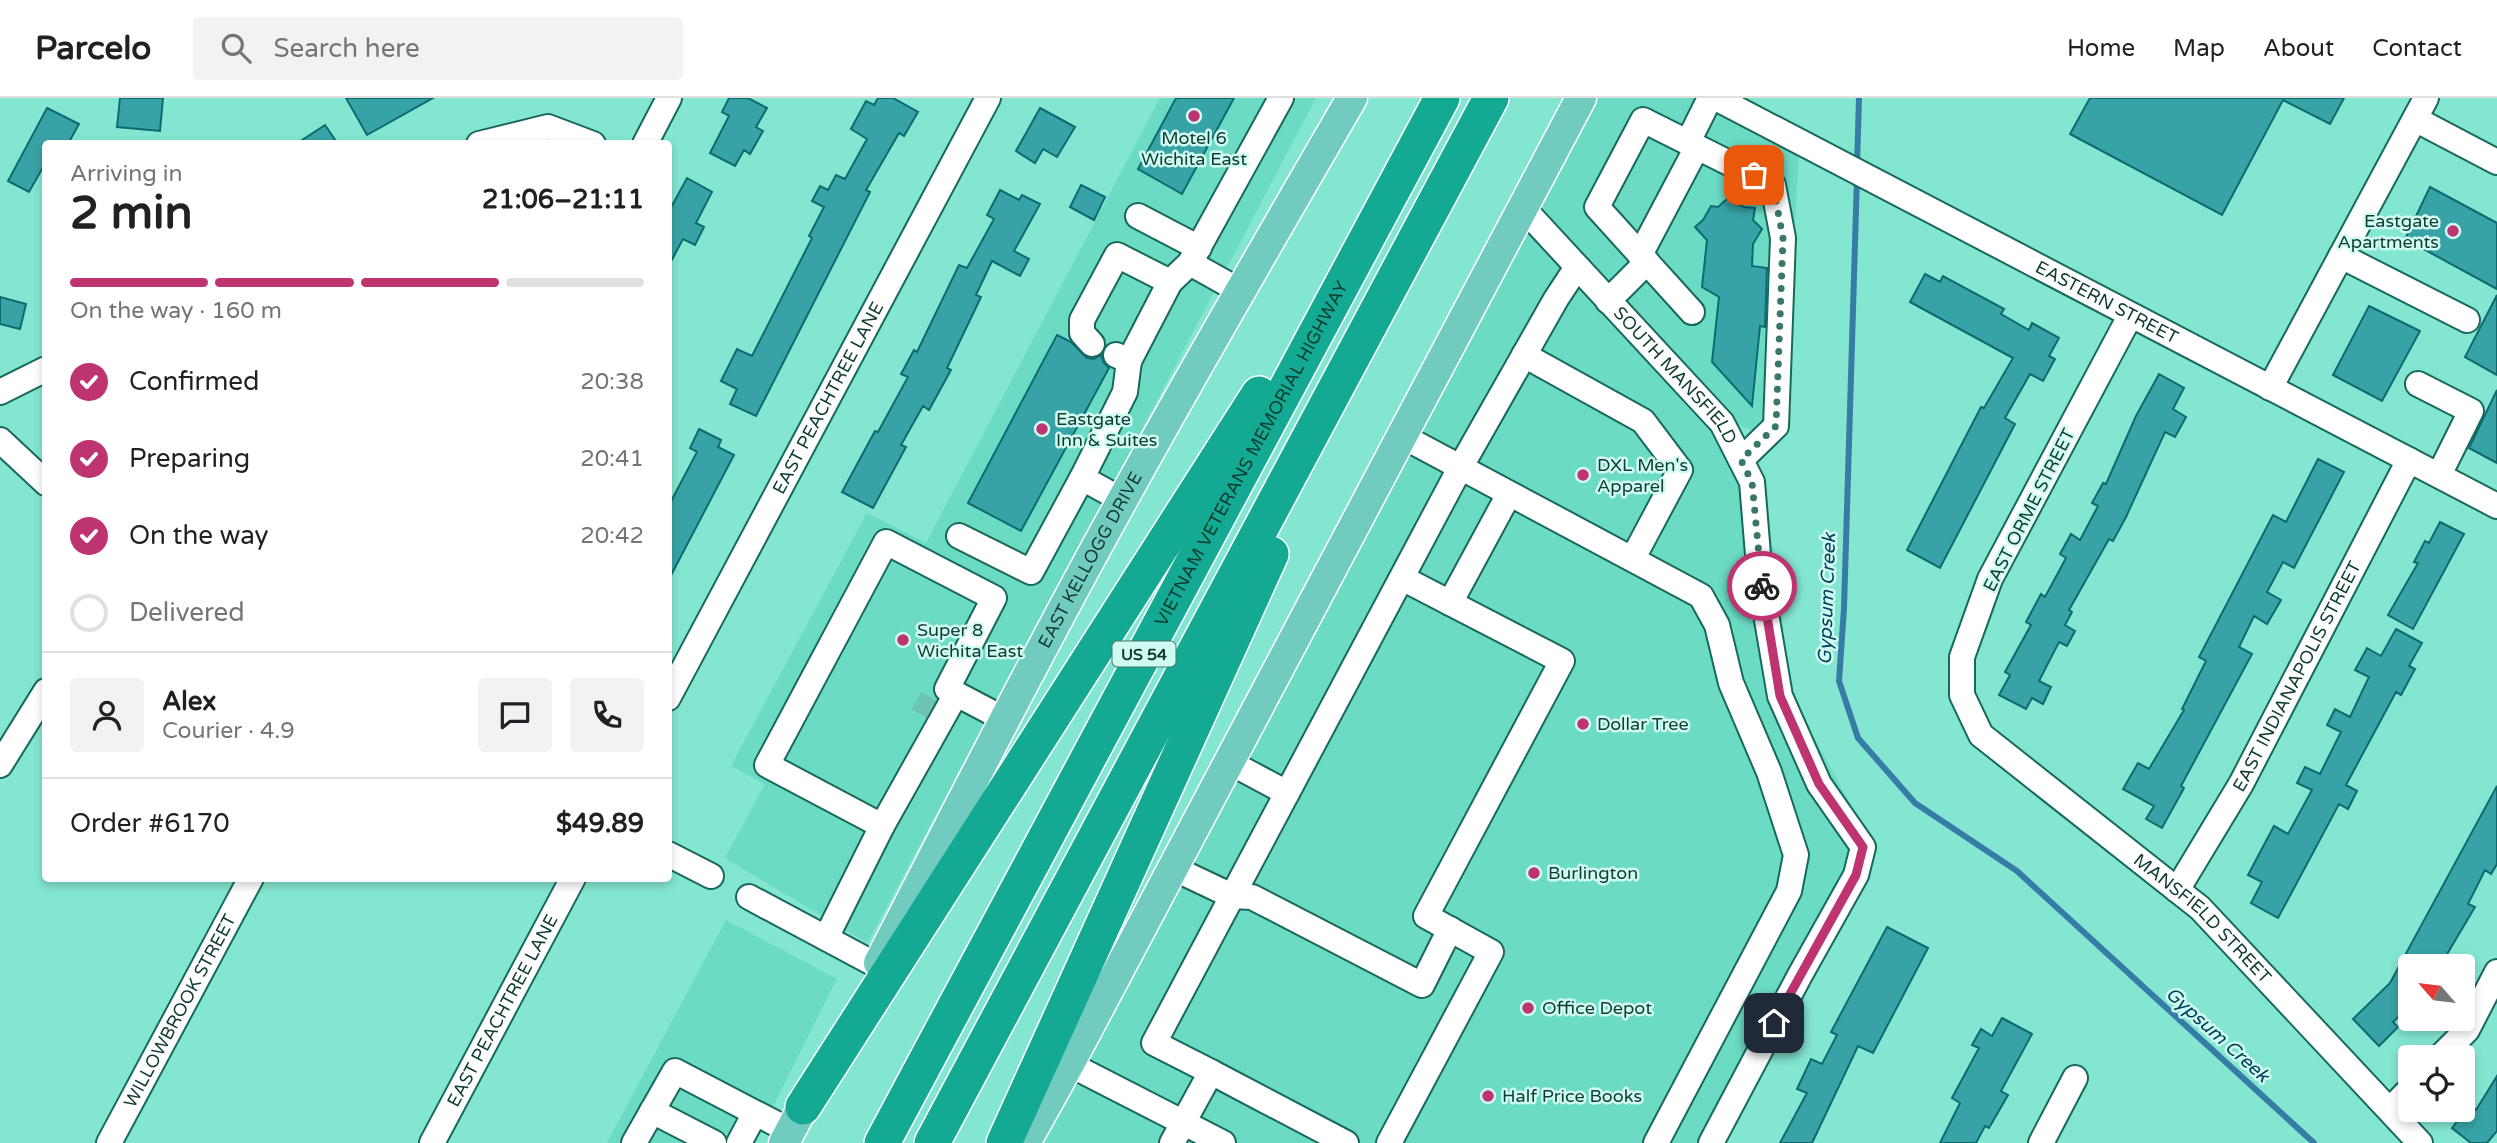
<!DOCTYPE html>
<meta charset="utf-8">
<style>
body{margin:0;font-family:"Varela Round",sans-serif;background:#f2f2f2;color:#202124;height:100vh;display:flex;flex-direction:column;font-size:26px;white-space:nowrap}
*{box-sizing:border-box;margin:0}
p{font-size:23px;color:#757577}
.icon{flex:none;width:38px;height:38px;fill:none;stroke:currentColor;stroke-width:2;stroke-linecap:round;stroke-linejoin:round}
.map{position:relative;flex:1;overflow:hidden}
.drawer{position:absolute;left:42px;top:42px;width:630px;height:742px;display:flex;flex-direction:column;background:#fff;border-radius:7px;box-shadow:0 4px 10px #0003}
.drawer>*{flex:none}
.needle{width:46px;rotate:298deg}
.buttons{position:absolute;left:2398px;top:856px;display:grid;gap:14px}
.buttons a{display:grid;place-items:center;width:77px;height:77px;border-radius:7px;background:#fff;box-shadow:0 4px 10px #0003;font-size:35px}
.pin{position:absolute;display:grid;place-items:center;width:60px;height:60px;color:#fff;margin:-30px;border-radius:14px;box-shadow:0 4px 10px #0006}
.courier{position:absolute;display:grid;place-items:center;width:70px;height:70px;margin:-35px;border:5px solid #be3470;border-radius:50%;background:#fff;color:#222;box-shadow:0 2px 9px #0007}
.overview em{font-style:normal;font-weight:700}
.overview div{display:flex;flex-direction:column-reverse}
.overview{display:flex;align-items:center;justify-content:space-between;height:119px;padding:0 28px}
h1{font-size:46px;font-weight:700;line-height:52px}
.bar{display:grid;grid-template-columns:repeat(4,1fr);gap:10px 7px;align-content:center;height:84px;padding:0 28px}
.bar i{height:9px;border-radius:5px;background:#e0e0e0}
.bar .active{background:#be3470}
.bar p{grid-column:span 4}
.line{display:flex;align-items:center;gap:18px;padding:0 28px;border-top:2px solid #e0e0e0}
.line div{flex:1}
.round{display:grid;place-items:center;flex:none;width:74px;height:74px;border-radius:7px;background:#f2f2f2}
ol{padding:0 28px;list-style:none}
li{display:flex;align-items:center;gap:21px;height:77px}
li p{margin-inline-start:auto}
li .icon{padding:7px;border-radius:50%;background:#be3470;color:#fff;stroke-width:4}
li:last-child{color:#757577}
li i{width:38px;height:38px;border:4px solid #e0e0e0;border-radius:50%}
header{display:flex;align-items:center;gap:42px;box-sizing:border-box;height:98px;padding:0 35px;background:#fff;border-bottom:2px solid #e0e0e0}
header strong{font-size:33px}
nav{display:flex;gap:38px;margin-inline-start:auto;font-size:24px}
.search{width:490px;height:63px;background:#f2f2f2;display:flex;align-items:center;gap:18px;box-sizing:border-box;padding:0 24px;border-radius:7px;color:#757577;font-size:26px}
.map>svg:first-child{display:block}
.built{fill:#6bdbc4}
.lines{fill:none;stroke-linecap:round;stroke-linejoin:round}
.stream{stroke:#367ca6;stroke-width:6}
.building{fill:#38a3a7;stroke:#0d6b6e;stroke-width:2}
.minor-tunnel{stroke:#6cc4b1;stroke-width:24;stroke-dasharray:24 12;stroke-linecap:butt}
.minor-casing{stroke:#17695b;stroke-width:28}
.major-casing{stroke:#fff;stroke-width:33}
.highway-casing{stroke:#fff;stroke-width:38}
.minor{stroke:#fff;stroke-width:24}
.major{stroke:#71cbbe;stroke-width:30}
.highway{stroke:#13a992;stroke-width:35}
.done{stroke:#38776a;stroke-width:7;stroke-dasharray:0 12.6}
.route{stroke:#be3470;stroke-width:9}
.poi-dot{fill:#be3470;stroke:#cffcf1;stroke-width:2.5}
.labels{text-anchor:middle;stroke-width:5;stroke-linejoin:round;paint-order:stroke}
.shield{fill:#cffcf1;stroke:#49756c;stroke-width:2}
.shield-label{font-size:16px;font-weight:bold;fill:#103b33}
.poi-label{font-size:18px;fill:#103b33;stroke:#cffcf1;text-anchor:start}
.street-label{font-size:18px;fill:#103b33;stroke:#cffcf1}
.water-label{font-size:19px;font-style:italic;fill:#05405e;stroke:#cffcf1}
</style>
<header>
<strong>Parcelo</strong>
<div class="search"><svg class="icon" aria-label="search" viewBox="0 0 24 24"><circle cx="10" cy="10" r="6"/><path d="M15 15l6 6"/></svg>Search here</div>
<nav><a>Home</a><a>Map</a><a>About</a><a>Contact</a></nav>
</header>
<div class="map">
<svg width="2497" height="1045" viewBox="0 0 2497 1045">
<rect width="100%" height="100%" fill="#83e6d0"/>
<path class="built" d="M1160 0H1316L1101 409 867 845 725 760 765 686 731 668 867 415 926 445Z
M1592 0H1726L1800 38 1782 341 1734 326 1764 384 1792 599 1869 740 1711 1045H1037Z
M726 822 837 881 755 1045H607Z"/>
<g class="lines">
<path class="stream" d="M1857 68 1859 0
M1857 79 1844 510 1839 583 1858 640 1915 705 2017 773 2314 1045"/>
</g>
<path class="building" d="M120 0H163L160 33 117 29Z
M346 0H433L367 37Z
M729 0H748L767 10 756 29 763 33 750 56 744 52 735 68 710 55 729 18 722 14Z
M878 0H893L918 14 904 38 899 35 866 92 870 94 756 318 730 306 737 291 721 283 737 251 752 258 812 140 809 138 824 109 812 103 820 88 828 92 836 77 845 81 867 41 851 31 866 3 874 7Z
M1176 0H1234L1182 96 1138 71Z
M2090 0H2344L2330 26 2283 2 2222 117 2070 36Z
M47 10 79 26 68 46H46V64L29 94 8 83Z
M1040 10 1075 29 1057 59 1043 51 1035 65 1016 53Z
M325 27 338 46H296Z
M687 80 712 94 696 125 704 129 695 147 683 141 668 169V115Z
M1081 87 1105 99 1094 122 1070 109Z
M2430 89 2497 125V191L2405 141Z
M1000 92 1019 102 1022 97 1040 106 1014 153 1029 161 1020 178 992 163 976 197 981 199 947 270 951 272 929 312 923 308 901 347 906 349 873 410 842 394 875 333 878 334 908 279 901 276 914 252 917 254 959 167 967 170 994 121 987 117Z
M1728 100 1744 109 1755 110 1753 122 1762 131 1753 146 1752 168 1767 170 1765 229 1760 228 1752 308 1712 264 1719 199 1702 189 1707 142 1695 129 1703 122 1711 108 1718 109Z
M1925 176 1940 184 1943 178 2004 211 2001 216 2029 232 2032 225 2059 240 2049 258 2055 261 2043 283 2030 276 2005 320 2015 326 1940 470 1907 452 1981 309 1984 310 2013 260 1910 204Z
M2497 197V277L2465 259Z
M0 199 26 206 20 231 0 226Z
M2369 208 2420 233 2382 303 2333 277Z
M1057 237 1071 244 1087 260 1094 261 1101 257 1104 265 1109 270 1021 433 968 405Z
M2159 276 2184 290 2173 311 2186 319 2175 339 2165 334 2126 419 2113 443 2109 441 2069 512 2072 514 2065 527 2075 533 2067 548 2059 544 2039 583 2051 589 2043 606 2032 600 2026 611 1999 597 2010 577 2005 574 2031 527 2026 524 2041 496 2045 499 2066 460 2060 456 2071 436 2080 442 2098 408 2092 405 2103 385 2106 386 2136 318Z
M2497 292V365L2469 350Z
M699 331 721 342 718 349 734 357 668 483V409L697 354 690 350Z
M2318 361 2344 374 2294 470 2283 464 2267 494 2281 502 2267 526 2254 518 2239 549 2252 556 2181 688 2184 690 2162 730 2146 721 2154 708 2123 691 2138 665 2149 671 2184 612 2182 611 2206 563 2199 559 2273 417 2286 424Z
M2440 424 2464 436 2413 531 2388 517 2418 465 2414 464 2425 443 2429 445Z
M2396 531 2422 545 2409 568 2415 571 2401 597 2396 594 2346 687 2357 693 2348 711 2339 706 2278 820 2251 805 2262 784 2248 777 2274 728 2288 736 2312 692 2297 685 2305 669 2320 676 2341 634 2327 627 2335 611 2350 619 2369 579 2355 572 2367 550 2381 558Z
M2497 688V766L2491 776 2485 772 2468 806 2475 809 2440 868H2410V908L2393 924 2398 929 2379 948 2353 921 2390 885Z
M1887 829 1928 850 1873 955 1858 948 1812 1045H1780L1807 995 1797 991 1811 961 1822 966 1837 937 1831 934Z
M2002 920 2032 936 2001 993 2008 997 1989 1030 1985 1028 1976 1045H1940L1960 1005 1952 1000 1979 950 1972 947 1981 931 1992 938Z
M2497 978V1033L2487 1045H2471L2452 1030 2470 1007 2476 1012Z"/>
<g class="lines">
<path class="minor-tunnel" d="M922 617 932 600"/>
<defs>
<g id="minor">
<path id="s1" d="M1716 0 2497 408"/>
<path d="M2415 21 2497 64"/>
<path d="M1688 44 1710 0"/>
<path d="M479 46 548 29 593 46"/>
<path d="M645 46 669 0"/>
<path id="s2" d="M1522 109 1722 325 1752 384 1760 481 1780 598 1819 686 1863 749 1856 777 1800 877 1711 1045"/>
<path d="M1138 118 1199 150"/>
<path d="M1640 157 1697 49"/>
<path d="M2341 158 2467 222"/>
<path d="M1240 193 1190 165 1281 0"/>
<path d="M1608 203 1647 164"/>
<path d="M1692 214 1597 109 1643 22 1773 87 1783 140 1776 328 1741 362"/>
<path id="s3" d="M2130 218 1990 481 1962 559V597L1981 637 2200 810 2420 1045"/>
<path d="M1092 246 1082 235V222L1117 157 1170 184 1190 165"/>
<path d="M1116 257 1129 263 1125 294 1082 380 1122 402"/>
<path d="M1524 257 1643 323 1680 372 1633 460"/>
<path d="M1129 263 1170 184"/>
<path d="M2418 286 2471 313 2439 377"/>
<path d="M2270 290 2426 0"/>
<path d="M0 294 46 271"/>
<path d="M1402 338 1701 498 1717 527 1731 585 1769 674 1796 757 1789 793 1656 1045"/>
<path d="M0 342 46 385"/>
<path d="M959 438 1031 474 1082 380"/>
<path d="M1450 505 1509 396"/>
<path id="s4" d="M668 600 988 0"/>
<path d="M1229 664 1287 695"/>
<path d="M0 667 46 593"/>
<path d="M882 728 767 667 886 444 994 500 947 591 1004 621"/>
<path d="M668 756 711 778"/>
<path d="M1173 770 1232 798 1252 799 1422 887 1450 831"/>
<path id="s5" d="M2177 792 2241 686 2409 362"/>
<path d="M749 799 878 868"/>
<path d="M826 840 882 728 956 596"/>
<path d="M2440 959 2467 932 2497 874"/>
<path d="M1069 966 1223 1045"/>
<path d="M1211 974 1346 1045"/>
<path d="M2390 1012 2410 991"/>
<path d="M652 1013 714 1045"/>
<path id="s6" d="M109 1045 251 780"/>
<path id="s7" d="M432 1045 573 780"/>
<path d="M634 1045 675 973 790 1033"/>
<path d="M739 1045 755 1015"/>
<path d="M1172 1045 1211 974 1154 945 1460 370 1556 201 1577 169"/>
<path d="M1389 1045 1491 854 1426 818 1562 563 1402 480"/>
<path d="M2041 1045 2075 980"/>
</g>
<g id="major">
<path id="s8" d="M879 865C959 710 1038 554 1123 401 1197 266 1275 133 1352 0"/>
<path d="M784 1045 813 990"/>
<path d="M1025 1045 1069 966 1581 0"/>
</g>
<g id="highway">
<path d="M803 1009 1259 296"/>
<path id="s9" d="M882 1045 1442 0"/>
<path d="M932 1045 1491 0"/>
<path d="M1004 1045 1271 456"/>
</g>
</defs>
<use href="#minor" class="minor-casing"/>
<use href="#major" class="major-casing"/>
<use href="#highway" class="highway-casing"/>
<use href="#minor" class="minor"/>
<use href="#major" class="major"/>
<use href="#highway" class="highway"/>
</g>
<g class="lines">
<path class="done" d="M1754 77 1773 87 1783 140 1776 328 1741 362 1752 384 1762 488"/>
<path class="route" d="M1762 488 1780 598 1819 686 1863 749 1856 777 1774 925"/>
</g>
<g class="poi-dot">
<circle cx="1194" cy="18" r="7"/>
<circle cx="2453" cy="133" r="7"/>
<circle cx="1042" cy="331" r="7"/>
<circle cx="1583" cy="377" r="7"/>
<circle cx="903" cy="542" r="7"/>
<circle cx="1583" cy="626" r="7"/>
<circle cx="1534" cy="775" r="7"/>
<circle cx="1528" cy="910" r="7"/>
<circle cx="1488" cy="998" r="7"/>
</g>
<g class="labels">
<rect class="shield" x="1112.5" y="543.5" width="63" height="25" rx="5"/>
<g class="shield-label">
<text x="1144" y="562">US 54</text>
</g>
<g class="poi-label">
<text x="1194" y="46" text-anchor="middle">Motel 6<tspan x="1194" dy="21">Wichita East</tspan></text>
<text x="2439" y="129" text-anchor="end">Eastgate<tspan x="2439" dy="21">Apartments</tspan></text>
<text x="1056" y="327">Eastgate<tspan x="1056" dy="21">Inn &amp; Suites</tspan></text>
<text x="1597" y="373">DXL Men's<tspan x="1597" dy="21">Apparel</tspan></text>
<text x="917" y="538">Super 8<tspan x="917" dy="21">Wichita East</tspan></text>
<text x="1597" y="632">Dollar Tree</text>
<text x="1548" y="781">Burlington</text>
<text x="1542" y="916">Office Depot</text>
<text x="1502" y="1004">Half Price Books</text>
</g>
<g class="street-label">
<text dy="6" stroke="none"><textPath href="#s1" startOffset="441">EASTERN STREET</textPath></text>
<text dy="6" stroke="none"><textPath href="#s2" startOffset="228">SOUTH MANSFIELD</textPath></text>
<text dy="6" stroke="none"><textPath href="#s4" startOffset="340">EAST PEACHTREE LANE</textPath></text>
<text dy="6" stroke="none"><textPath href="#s9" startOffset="782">VIETNAM VETERANS MEMORIAL HIGHWAY</textPath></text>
<text transform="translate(2029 412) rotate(-63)" y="6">EAST ORME STREET</text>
<text dy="6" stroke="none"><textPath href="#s8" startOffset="455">EAST KELLOGG DRIVE</textPath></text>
<text dy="6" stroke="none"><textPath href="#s5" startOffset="245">EAST INDIANAPOLIS STREET</textPath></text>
<text dy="6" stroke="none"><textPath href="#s3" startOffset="751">MANSFIELD STREET</textPath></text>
<text dy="6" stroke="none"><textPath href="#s6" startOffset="150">WILLOWBROOK STREET</textPath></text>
<text dy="6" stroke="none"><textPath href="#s7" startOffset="150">EAST PEACHTREE LANE</textPath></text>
</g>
<g class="water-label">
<text transform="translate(1826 501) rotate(-88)" y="7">Gypsum Creek</text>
<text transform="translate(2218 936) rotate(42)" y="7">Gypsum Creek</text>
</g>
</g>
</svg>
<div class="buttons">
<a><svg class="needle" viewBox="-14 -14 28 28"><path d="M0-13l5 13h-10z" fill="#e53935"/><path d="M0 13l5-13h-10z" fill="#757577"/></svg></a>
<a><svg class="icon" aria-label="locate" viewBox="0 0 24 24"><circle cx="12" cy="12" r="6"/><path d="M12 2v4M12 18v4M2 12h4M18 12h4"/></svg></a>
</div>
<div class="pin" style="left:1754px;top:77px;background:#ea580c"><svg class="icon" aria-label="bag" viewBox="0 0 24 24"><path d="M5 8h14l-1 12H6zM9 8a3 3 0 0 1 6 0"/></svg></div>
<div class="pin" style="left:1774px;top:925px;background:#1f2937"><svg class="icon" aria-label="home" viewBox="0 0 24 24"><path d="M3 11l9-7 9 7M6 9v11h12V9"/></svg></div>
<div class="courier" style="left:1762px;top:488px"><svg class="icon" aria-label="bike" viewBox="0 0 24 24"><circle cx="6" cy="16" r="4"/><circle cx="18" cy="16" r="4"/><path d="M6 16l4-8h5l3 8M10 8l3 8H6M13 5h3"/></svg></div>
<section class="drawer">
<div class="overview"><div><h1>2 min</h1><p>Arriving in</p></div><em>21:06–21:11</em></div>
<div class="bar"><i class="active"></i><i class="active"></i><i class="active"></i><i></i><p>On the way · 160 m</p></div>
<ol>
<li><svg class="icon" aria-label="check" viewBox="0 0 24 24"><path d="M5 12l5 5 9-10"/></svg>Confirmed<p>20:38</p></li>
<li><svg class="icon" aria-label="check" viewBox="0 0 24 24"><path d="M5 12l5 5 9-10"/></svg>Preparing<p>20:41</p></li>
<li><svg class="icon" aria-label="check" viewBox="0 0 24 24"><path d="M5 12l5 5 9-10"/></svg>On the way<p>20:42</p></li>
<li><i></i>Delivered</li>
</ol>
<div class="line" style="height:126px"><a class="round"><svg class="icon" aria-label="person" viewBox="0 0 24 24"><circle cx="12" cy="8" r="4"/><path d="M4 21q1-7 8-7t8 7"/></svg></a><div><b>Alex</b><p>Courier · 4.9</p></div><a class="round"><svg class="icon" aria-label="chat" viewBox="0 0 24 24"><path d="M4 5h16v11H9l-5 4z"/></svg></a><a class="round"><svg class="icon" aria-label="phone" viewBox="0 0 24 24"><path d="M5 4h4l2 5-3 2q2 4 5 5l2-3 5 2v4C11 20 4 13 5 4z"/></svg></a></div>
<div class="line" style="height:91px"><div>Order #6170</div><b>$49.89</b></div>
</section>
</div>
